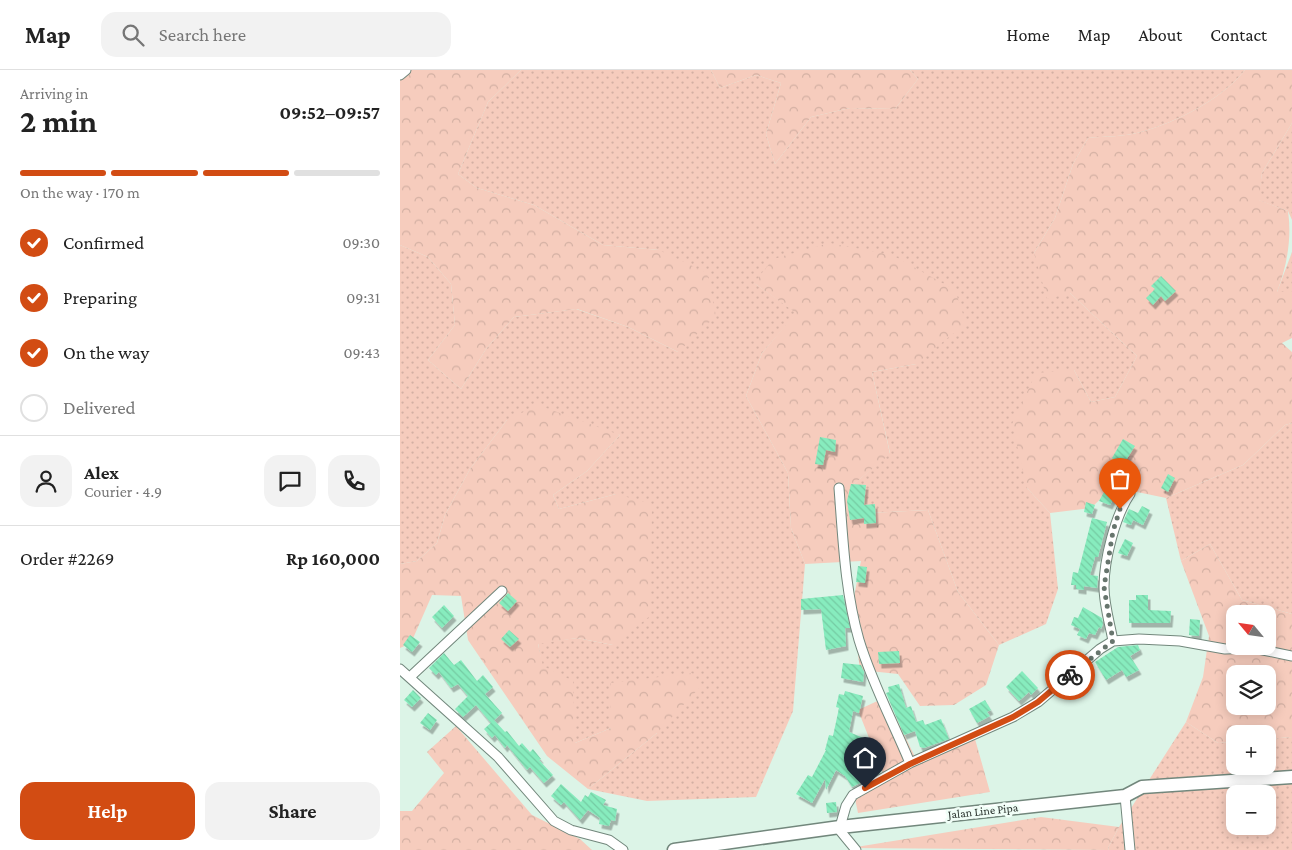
<!DOCTYPE html>
<meta charset="utf-8">
<style>
body{margin:0;font-family:"Crimson Pro",serif;background:#f2f2f2;color:#222;height:100vh;display:flex;flex-direction:column;font-size:19px;white-space:nowrap}
*{box-sizing:border-box;margin:0}
p{font-size:16px;color:#767676}
.icon{flex:none;width:28px;height:28px;fill:none;stroke:currentColor;stroke-width:2;stroke-linecap:round;stroke-linejoin:round}
.map{position:relative;flex:1;overflow:hidden}
.side{display:flex;flex-direction:column;background:#fff;width:400px}
.side>*{flex:none}
.needle{width:32px;rotate:299deg}
.buttons{position:absolute;left:826px;top:535px;display:grid;gap:10px}
.buttons a{display:grid;place-items:center;width:50px;height:50px;border-radius:10px;background:#fff;box-shadow:0 2px 12px #0003;font-size:25px}
.pin{position:absolute;display:grid;place-items:center;width:42px;height:42px;color:#fff;margin:-51px -21px;border-radius:50% 50% 50% 0;rotate:-45deg;box-shadow:0 0 5px #0007}
.pin .icon{rotate:45deg}
.courier{position:absolute;display:grid;place-items:center;width:50px;height:50px;margin:-25px;border:4px solid #d24c13;border-radius:50%;background:#fff;color:#222;box-shadow:0 1px 6px #0007}
.overview em{font-style:normal;font-weight:700}
.overview div{display:flex;flex-direction:column-reverse}
.overview{display:flex;align-items:center;justify-content:space-between;height:85px;padding:0 20px}
h1{font-size:32px;font-weight:700;line-height:38px}
.bar{display:grid;grid-template-columns:repeat(4,1fr);gap:8px 5px;align-content:center;height:60px;padding:0 20px}
.bar i{height:6px;border-radius:4px;background:#e0e0e0}
.bar .on{background:#d24c13}
.bar p{grid-column:span 4}
.line{display:flex;align-items:center;gap:12px;padding:0 20px;border-top:1px solid #e0e0e0}
.line div{flex:1}
.round{display:grid;place-items:center;flex:none;width:52px;height:52px;border-radius:15px;background:#f2f2f2}
ol{padding:0 20px;list-style:none}
li{display:flex;align-items:center;gap:15px;height:55px}
li p{margin-inline-start:auto}
li .icon{padding:5px;border-radius:50%;background:#d24c13;color:#fff;stroke-width:4}
li:last-child{color:#767676}
li i{width:28px;height:28px;border:2px solid #e0e0e0;border-radius:50%}
.button{display:flex;gap:10px;margin-top:auto;padding:10px 20px}
.button a{flex:1;height:58px;border-radius:15px;background:#d24c13;color:#fff;font-size:20px;font-weight:700;line-height:58px;text-align:center}
.button a+a{background:#f2f2f2;color:#222}
header{display:flex;align-items:center;gap:30px;box-sizing:border-box;height:70px;padding:0 25px;background:#fff;border-bottom:1px solid #e0e0e0}
header strong{font-size:24px}
nav{display:flex;gap:28px;margin-inline-start:auto;font-size:18px}
.search{width:350px;height:45px;background:#f2f2f2;display:flex;align-items:center;gap:12px;box-sizing:border-box;padding:0 18px;border-radius:15px;color:#767676;font-size:19px}
main{display:flex;flex:1;min-height:0}
.map>svg:first-child{display:block}
.grass{fill:url(#grass-dots);fill-rule:evenodd}
.forest{fill:url(#forest-crowns);fill-rule:evenodd}
.building{fill:url(#building-back-hatch);filter:url(#shadow)}
.lines{fill:none;stroke-linecap:round;stroke-linejoin:round}
.street-casing{stroke:#72877c;stroke-width:11}
.secondary-casing{stroke:#72877c;stroke-width:15}
.street{stroke:#fff;stroke-width:9}
.secondary{stroke:#fff;stroke-width:12}
.done{stroke:#67756d;stroke-width:5;stroke-dasharray:0 9}
.route{stroke:#d24c13;stroke-width:6}
.labels{text-anchor:middle;stroke-width:5;stroke-linejoin:round;paint-order:stroke}
.street-label{font-size:12px;fill:#28312c;stroke:#f0fef7}
</style>
<header>
<strong>Map</strong>
<div class="search"><svg class="icon" aria-label="search" viewBox="0 0 24 24"><circle cx="10" cy="10" r="6"/><path d="M15 15l6 6"/></svg>Search here</div>
<nav><a>Home</a><a>Map</a><a>About</a><a>Contact</a></nav>
</header>
<main>
<section class="side">
<div class="overview"><div><h1>2 min</h1><p>Arriving in</p></div><em>09:52–09:57</em></div>
<div class="bar"><i class="on"></i><i class="on"></i><i class="on"></i><i></i><p>On the way · 170 m</p></div>
<ol>
<li><svg class="icon" aria-label="check" viewBox="0 0 24 24"><path d="M5 12l5 5 9-10"/></svg>Confirmed<p>09:30</p></li>
<li><svg class="icon" aria-label="check" viewBox="0 0 24 24"><path d="M5 12l5 5 9-10"/></svg>Preparing<p>09:31</p></li>
<li><svg class="icon" aria-label="check" viewBox="0 0 24 24"><path d="M5 12l5 5 9-10"/></svg>On the way<p>09:43</p></li>
<li><i></i>Delivered</li>
</ol>
<div class="line" style="height:90px"><a class="round"><svg class="icon" aria-label="person" viewBox="0 0 24 24"><circle cx="12" cy="8" r="4"/><path d="M4 21q1-7 8-7t8 7"/></svg></a><div><b>Alex</b><p>Courier · 4.9</p></div><a class="round"><svg class="icon" aria-label="chat" viewBox="0 0 24 24"><path d="M4 5h16v11H9l-5 4z"/></svg></a><a class="round"><svg class="icon" aria-label="phone" viewBox="0 0 24 24"><path d="M5 4h4l2 5-3 2q2 4 5 5l2-3 5 2v4C11 20 4 13 5 4z"/></svg></a></div>
<div class="line" style="height:65px"><div>Order #2269</div><b>Rp 160,000</b></div>
<div class="button"><a>Help</a><a>Share</a></div>
</section>
<div class="map">
<svg width="892" height="780" viewBox="0 0 892 780">
<defs>
<pattern id="grass-dots" width="8" height="8" patternUnits="userSpaceOnUse" patternTransform="scale(1.25)"><rect width="8" height="8" fill="#f6ccbd"/><path d="M2 2h.1M6 6h.1" fill="none" stroke="#d3b0a3" stroke-width="1.8" stroke-linecap="round"/></pattern>
<pattern id="forest-crowns" width="20" height="18" patternUnits="userSpaceOnUse" patternTransform="scale(1.25)"><rect width="20" height="18" fill="#f6ccbd"/><path d="M2 6a3 3 0 1 1 6 0M12 15a3 3 0 1 1 6 0" fill="none" stroke="#d3b0a3"/></pattern>
<pattern id="building-back-hatch" width="6" height="6" patternUnits="userSpaceOnUse" patternTransform="scale(1.25)"><rect width="6" height="6" fill="#87ecbe"/><path d="M-1 5l2 2M0 0l6 6M5-1l2 2" fill="none" stroke="#75cba3"/></pattern>
<filter id="shadow"><feDropShadow dx="2.5" dy="4.5" stdDeviation="0" flood-color="#0004"/></filter>
</defs>
<rect width="100%" height="100%" fill="#dcf4e7"/>
<path class="grass" d="M121 0H311L320 18 356 5 381 13 366 64 375 94 411 47 450 38 495 39 518 9 510 0H845C822 29 777 52 741 62 724 67 705 66 688 68L673 94 655 148 634 183 670 223 737 286 715 327 691 332 674 300 627 418 650 443 658 519 646 554 599 575 558 522 528 440 449 444 454 414 490 383 472 302 516 294 354 213 397 243 362 283 346 326 388 403 391 458 405 494 393 641 356 727 247 731 188 719 257 663 211 658 175 673 142 596 138 573 177 568 213 575 216 424 159 439 153 425 187 401 220 365 107 350 70 399 45 445 37 473 17 491 0 494V175L28 187 51 214 55 255 28 290 61 319 86 279 114 247 176 239 228 257 278 282 259 180 203 175 134 135 77 118 58 104 88 32Z
M892 53V150L888 141 858 130 862 103Z
M892 182V222H877Z
M892 353V544L842 530 810 474 781 491 766 428 843 395 885 355Z
M786 652 818 673 835 672V696H868V669L892 667V780H709L708 778 719 757ZM835 724H868V756H835Z"/>
<path class="forest" d="M0 0H121L88 32 58 104 77 118 134 135 203 175 259 180 307 203 316 246 278 282 228 257 177 239 114 247 86 279 61 319 28 290 55 255 51 214 28 187 0 175Z
M311 0H510L518 9 495 39 450 38 411 47 375 94 366 64 381 13 356 5 320 18Z
M845 0H892V53L862 103 859 130 888 141C892 168 887 196 877 222H892V268L882 273 892 282V353L885 355 843 395 766 428 713 417 691 438 650 443 627 418 612 354 636 303 674 300 691 332 715 327 737 286 670 223 647 229 634 183 655 148 673 94 688 68C705 66 724 67 741 62 777 52 822 29 845 0Z
M429 173 492 185 555 220 566 253 516 294 472 302 490 384 454 414 449 444 528 440 558 522 599 575 586 615 554 635 520 636 498 604 460 600 452 537 461 491 405 494 391 458 388 403 346 326 362 283 396 243 354 213 373 189Z
M138 335 220 365 187 401 153 425 159 439 216 424 252 434 250 546 213 575 177 568 138 574 143 596 173 611 175 673 211 658 210 613 292 603 302 615 257 663 188 719 147 686 68 570 61 526 32 525 11 573 0 578V494L17 491 37 473 45 445 70 399 107 350Z
M810 474 842 530 892 544V667L868 669V664H835V672L818 673 786 652 803 607 809 566 781 491ZM835 544H868V576H835ZM835 604H868V636H835Z
M486 627 515 687 575 669 590 722 458 743 454 724 484 706 458 640Z
M56 656 132 745 180 769 192 780H0V741H12L44 703 27 682Z
M641 747 719 757 708 778 709 780 450 778Z"/>
<path class="building" d="M761 206 776 221 765 231 761 226 753 235 746 228 755 219 751 216Z
M420 367 436 370 435 382 426 380 423 395 415 394Z
M723 369 735 376 723 395 712 388Z
M768 404 775 408 768 422 761 418Z
M713 406 722 411 710 435 699 431Z
M451 414 466 415 464 435 475 434 476 453 464 454V448L450 450 447 431Z
M686 432 695 435 692 444 684 442Z
M742 436 750 440 743 455 733 450 731 455 723 452 729 439 738 443Z
M692 448 707 452 698 487H695L690 505 698 506 697 518 684 516V520L676 519V515H671L673 502 678 503Z
M725 469 733 473 727 486 718 483Z
M458 496 467 497 465 513 456 512Z
M108 523 117 531 108 541 99 533Z
M443 525 450 558H445L446 576 426 580 421 539 401 540V529Z
M736 525H748V540L771 541 770 553H729V530H736Z
M44 535 54 546 42 558 32 547Z
M683 537 702 548 703 554 701 559 699 557 695 565 689 563 686 569 677 565 680 559 671 555 674 547 678 548Z
M790 549 800 550 799 566 789 565Z
M109 560 119 569 110 577 101 569Z
M10 565 20 572 12 582 3 575Z
M738 575 740 580 730 586 739 600 726 607 722 600 706 610 695 592 718 577Z
M499 581 500 593 479 594 478 582Z
M44 583 54 595 61 590 77 611 83 605 93 617 85 624 102 643 91 653 76 635 63 647 55 639 68 626 58 614 51 618 39 602 36 605 29 598Z
M443 593 461 595 464 602 463 612 441 608Z
M622 601 638 618 631 625 629 622 619 631 606 617Z
M499 614 506 638 511 636 516 652 523 650 525 655 541 649 549 669 524 678 520 677 515 661 504 665 486 623 489 622 488 617Z
M13 620 21 628 12 637 4 630Z
M445 621 463 626 459 643 453 641 449 662 471 671 465 685 474 693 480 703 452 717 445 706 436 700 426 720 425 709 412 733 396 724 408 705 412 707 426 680H425L429 665 433 666 439 638 436 637 439 624 444 625Z
M585 630 591 640 587 642 590 646 577 653 569 639Z
M28 643 37 650 30 660 20 653Z
M94 650 105 662 107 661 119 676 122 673 130 682 133 679 141 689 139 690 153 705 144 713 130 697 127 700 107 675 105 678 95 665 92 668 84 659Z
M161 714 181 732 185 725 188 727 191 722 206 730 203 735 217 739 215 751 211 750 209 756 199 754 200 748 188 740 180 750 164 732 161 735 151 726Z
M436 732 437 742 427 743 426 733Z"/>
<g class="lines">
<defs>
<path id="street" d="M0 5 6 0
M439 418C443 469 445 521 459 570 472 613 493 652 510 693
M713 571C710 554 704 535 704 517 704 490 715 446 730 424
M0 599 98 687 154 751 171 760 209 770 223 780
M10 607 102 521
M725 726 730 780
M437 757 456 780
M440 757 446 736 453 725 510 693 613 647 638 632 700 579 713 571 739 569 780 571 825 579 853 578 892 586"/>
<path id="secondary" d="M274 780 440 757 725 726 742 717 892 707"/>
</defs>
<use href="#street" class="street-casing"/>
<use href="#secondary" class="secondary-casing"/>
<use href="#street" class="street"/>
<use href="#secondary" class="secondary"/>
</g>
<g class="lines">
<path class="done" d="M670 605 713 571 704 517 713 461 720 439"/>
<path class="route" d="M465 718 510 694 613 647 638 632 670 605"/>
</g>
<g class="labels">
<g class="street-label">
<text transform="translate(583 741) rotate(-6)" y="4">Jalan Line Pipa</text>
</g>
</g>
</svg>
<div class="buttons">
<a><svg class="needle" viewBox="-14 -14 28 28"><path d="M0-13l5 13h-10z" fill="#e53935"/><path d="M0 13l5-13h-10z" fill="#767676"/></svg></a>
<a><svg class="icon" aria-label="layers" viewBox="0 0 24 24"><path d="M12 4l9 5-9 5-9-5zM3 14l9 5 9-5"/></svg></a>
<a>+</a>
<a>−</a>
</div>
<div class="pin" style="left:720px;top:439px;background:#ea580c"><svg class="icon" aria-label="bag" viewBox="0 0 24 24"><path d="M5 8h14l-1 12H6zM9 8a3 3 0 0 1 6 0"/></svg></div>
<div class="pin" style="left:465px;top:718px;background:#1f2937"><svg class="icon" aria-label="home" viewBox="0 0 24 24"><path d="M3 11l9-7 9 7M6 9v11h12V9"/></svg></div>
<div class="courier" style="left:670px;top:605px"><svg class="icon" aria-label="bike" viewBox="0 0 24 24"><circle cx="6" cy="16" r="4"/><circle cx="18" cy="16" r="4"/><path d="M6 16l4-8h5l3 8M10 8l3 8H6M13 5h3"/></svg></div>
</div>
</main>
